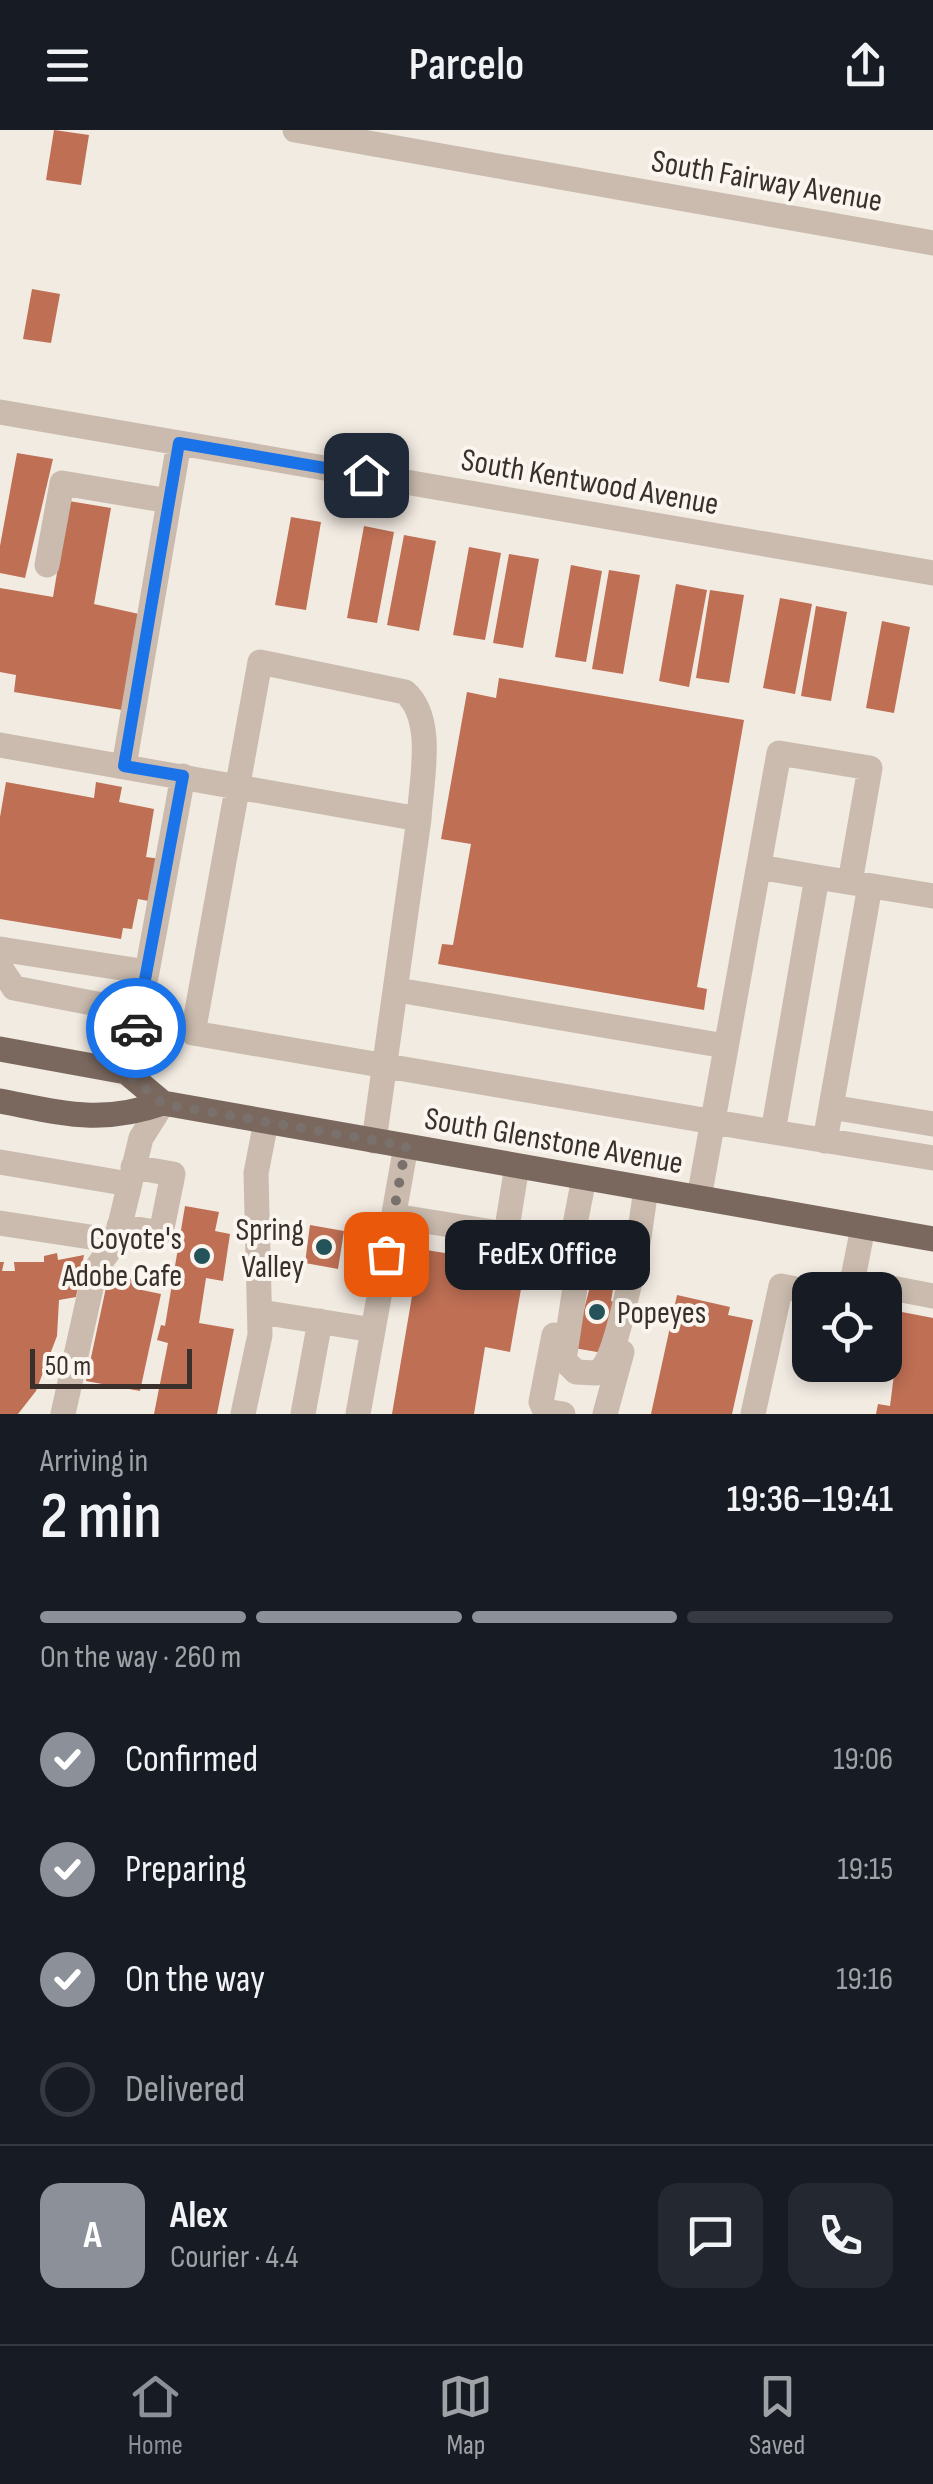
<!DOCTYPE html>
<meta charset="utf-8">
<style>
body{margin:0;font-family:"Sofia Sans Condensed",sans-serif;background:#242831;color:#f1f3f6;height:100vh;display:flex;flex-direction:column;font-size:38px;white-space:nowrap}
*{box-sizing:border-box;margin:0}
p{font-size:32px;color:#9ea1a6}
.icon{flex:none;width:55px;height:55px;fill:none;stroke:currentColor;stroke-width:2;stroke-linecap:round;stroke-linejoin:round}
.map{position:relative;height:1284px;overflow:hidden}
.sheet{display:flex;flex-direction:column;background:#171b24;flex:1}
.sheet>*{flex:none}
.fabs{position:absolute;left:792px;top:1142px;display:grid;gap:20px}
.fabs a{display:grid;place-items:center;width:110px;height:110px;border-radius:20px;background:#171b24;box-shadow:0 5px 15px #0003;font-size:50px}
.scale{position:absolute;left:30px;bottom:25px;width:162px;box-sizing:border-box;padding-left:10px;border:5px solid #39302c;border-top:0;font-size:28px;line-height:35px;white-space:nowrap;color:#39302c;-webkit-text-stroke:8px #faf5ee;paint-order:stroke}
.pin{position:absolute;display:grid;place-items:center;width:85px;height:85px;color:#fff;margin:-42px;border-radius:20px;box-shadow:0 5px 15px #0006}
.courier{position:absolute;display:grid;place-items:center;width:100px;height:100px;margin:-50px;border:8px solid #1a73e8;border-radius:50%;background:#fff;color:#222;box-shadow:0 2px 12px #0007}
.bubble{position:absolute;height:70px;border-radius:20px;background:#171b24;box-shadow:0 5px 15px #0003;font-size:32px;font-weight:600;line-height:70px;text-align:center}
.overview em{font-style:normal;font-weight:600}
.overview div{display:flex;flex-direction:column-reverse}
.overview{display:flex;align-items:center;justify-content:space-between;height:170px;padding:0 40px}
h1{font-size:65px;font-weight:600;line-height:75px}
.bar{display:grid;grid-template-columns:repeat(4,1fr);gap:15px 10px;align-content:center;height:120px;padding:0 40px}
.bar i{height:12px;border-radius:8px;background:#363941}
.bar .selected{background:#8c9099}
.bar p{grid-column:span 4}
.line{display:flex;align-items:center;gap:25px;padding:0 40px;border-top:2px solid #363941}
.line div{flex:1}
.round{display:grid;place-items:center;flex:none;width:105px;height:105px;border-radius:20px;background:#242831}
ol{padding:0 40px;list-style:none}
li{display:flex;align-items:center;gap:30px;height:110px}
li p{margin-inline-start:auto}
li .icon{padding:10px;border-radius:50%;background:#8c9099;color:#fff;stroke-width:4}
li:last-child{color:#9ea1a6}
li i{width:55px;height:55px;border:5px solid #363941;border-radius:50%}
header{display:flex;justify-content:space-between;align-items:center;height:130px;padding:0 40px;background:#171b24;font-size:45px;font-weight:600}
.dock{display:flex;justify-content:space-around;align-items:center;height:140px;border-top:2px solid #363941;background:#171b24;font-size:28px;color:#9ea1a6}
.dock a{display:grid;justify-items:center;gap:5px}
.dock .selected{color:#8c9099}
.map>svg:first-child{display:block}
.building{fill:#be6f54}
.lines{fill:none;stroke-linecap:round;stroke-linejoin:round}
.minor{stroke:#cabbae;stroke-width:25}
.major{stroke:#7a685e;stroke-width:25}
.done{stroke:#7a716c;stroke-width:10;stroke-dasharray:0 18}
.route{stroke:#1a73e8;stroke-width:12}
.poi-dot{fill:#245459;stroke:#faf5ee;stroke-width:4}
.labels{text-anchor:middle;stroke-width:8;stroke-linejoin:round;paint-order:stroke}
.street-label{font-size:32px;fill:#39302c;stroke:#faf5ee}
.poi-label{font-size:32px;fill:#39302c;stroke:#faf5ee;text-anchor:end}
</style>
<header><svg class="icon" aria-label="menu" viewBox="0 0 24 24"><path d="M4 6h16M4 12h16M4 18h16"/></svg>Parcelo<svg class="icon" aria-label="share" viewBox="0 0 24 24"><path d="M12 15V3M7 8l5-5 5 5M5 13v7h14v-7"/></svg></header>
<div class="map">
<svg width="933" height="1284" viewBox="0 0 933 1284">
<rect width="100%" height="100%" fill="#f2ebe2"/>
<path class="building" d="M54 0 89 5 81 55 46 50Z
M32 159 60 164 51 213 23 209Z
M17 323 53 329 25 448 0 443V416Z
M69 371 111 378 94 474 139 484 122 580 14 562 16 545 0 542V458L53 467Z
M291 387 321 392 306 480 275 475Z
M364 396 394 402 377 493 347 488Z
M404 405 436 411 419 501 387 495Z
M469 417 501 423 485 510 453 505Z
M509 424 539 429 523 518 493 513Z
M571 435 602 441 586 532 555 527Z
M609 440 640 445 623 544 592 539Z
M676 454 707 460 689 557 659 551Z
M710 460 744 465 729 553 696 548Z
M780 468 812 474 795 564 763 558Z
M816 476 847 482 831 571 801 566Z
M882 491 910 497 894 583 866 578Z
M499 548 744 590 697 857 707 859 704 880 438 834 442 814 453 815 471 714 441 709 467 562 496 568Z
M6 652 94 668 96 652 122 657 119 672 154 679 146 727 161 729 154 772 138 769 132 799 123 798 121 809 0 789V687Z
M185 1076 219 1082 215 1101 230 1104 223 1151 206 1148 199 1193 234 1199 217 1284H154L168 1213 157 1210 161 1195 165 1196Z
M310 1095 344 1101 338 1139 305 1133Z
M420 1119 525 1136 510 1222 485 1217 474 1284H392Z
M57 1123 58 1130 84 1125 76 1167 59 1170 57 1206 36 1261 18 1284H0V1132H4L2 1141H15L14 1132H44V1126Z
M593 1145 614 1153 611 1171 615 1172 603 1223 574 1218Z
M119 1146 139 1150 137 1159 161 1164 140 1261 86 1251 107 1153 117 1156Z
M677 1165 730 1177 728 1185 753 1190 732 1284H651Z
M902 1182 933 1188V1284H876L878 1274 890 1276Z"/>
<g class="lines">
<path class="minor" d="M295 0 933 113
M0 282 933 443
M47 435 62 353 169 371
M0 615 419 689 374 1011
M124 636 179 313
M419 689C421 651 436 589 405 562L260 532 193 903 773 1002
M759 737 817 747
M933 766 817 747 773 1002 933 1028
M0 819 147 842 126 942
M0 837 14 858 139 882
M147 842 183 646
M398 860 725 916
M831 977 933 994
M825 1011 870 756
M0 1032 129 1054
M699 1068 779 623 870 638 850 752
M394 1086 506 1104 517 1036
M0 1093 116 1111
M119 1096 161 1103 173 1044 133 1037
M570 1122 635 1134C626 1160 616 1234 596 1243L576 1242 564 1230 576 1151Z
M567 1136 584 1048
M633 1148 646 1059
M886 1157 933 1166
M837 1160 853 1148 863 1097
M261 1182 373 1200
M554 1205 541 1272 545 1281 563 1284
M63 1284 95 1140 116 1111 141 1008 163 973
M243 1284 260 1205 256 1043 266 992
M303 1284 320 1191
M358 1284 406 1016
M605 1284 622 1222
M753 1284 781 1156 810 1162"/>
<path class="major" d="M0 919 126 942 163 973
M0 971C63 983 100 995 163 973L933 1109"/>
</g>
<g class="lines">
<path class="done" d="M136 898 126 942 163 974 406 1016 386 1124"/>
<path class="route" d="M136 898 183 646 124 636 179 313 366 345"/>
</g>
<g class="poi-dot">
<circle cx="324" cy="1117" r="10"/>
<circle cx="202" cy="1126" r="10"/>
<circle cx="597" cy="1182" r="10"/>
</g>
<g class="labels">
<g class="street-label">
<text transform="translate(767 50) rotate(10)" y="11">South Fairway Avenue</text>
<text transform="translate(590 351) rotate(10)" y="11">South Kentwood Avenue</text>
<text transform="translate(554 1010) rotate(10)" y="11">South Glenstone Avenue</text>
</g>
<g class="poi-label">
<text x="304" y="1110">Spring<tspan x="304" dy="37">Valley</tspan></text>
<text x="182" y="1119">Coyote's<tspan x="182" dy="37">Adobe Cafe</tspan></text>
<text x="617" y="1193" text-anchor="start">Popeyes</text>
</g>
</g>
</svg>
<div class="fabs">
<a><svg class="icon" aria-label="locate" viewBox="0 0 24 24"><circle cx="12" cy="12" r="6"/><path d="M12 2v4M12 18v4M2 12h4M18 12h4"/></svg></a>
</div>
<div class="scale">50 m</div>
<div class="pin" style="left:386px;top:1124px;background:#ea580c"><svg class="icon" aria-label="bag" viewBox="0 0 24 24"><path d="M5 8h14l-1 12H6zM9 8a3 3 0 0 1 6 0"/></svg></div>
<div class="pin" style="left:366px;top:345px;background:#1f2937"><svg class="icon" aria-label="home" viewBox="0 0 24 24"><path d="M3 11l9-7 9 7M6 9v11h12V9"/></svg></div>
<div class="courier" style="left:136px;top:898px"><svg class="icon" aria-label="car" viewBox="0 0 24 24"><path d="M5 17H2v-5l4-1 3-4h7l3 4 3 1v5h-3M9 17h6M6 11h13"/><circle cx="7" cy="17" r="2"/><circle cx="17" cy="17" r="2"/></svg></div>
<div class="bubble" style="left:445px;top:1090px;width:205px">FedEx Office</div>
</div>
<section class="sheet">
<div class="overview"><div><h1>2 min</h1><p>Arriving in</p></div><em>19:36–19:41</em></div>
<div class="bar"><i class="selected"></i><i class="selected"></i><i class="selected"></i><i></i><p>On the way · 260 m</p></div>
<ol>
<li><svg class="icon" aria-label="check" viewBox="0 0 24 24"><path d="M5 12l5 5 9-10"/></svg>Confirmed<p>19:06</p></li>
<li><svg class="icon" aria-label="check" viewBox="0 0 24 24"><path d="M5 12l5 5 9-10"/></svg>Preparing<p>19:15</p></li>
<li><svg class="icon" aria-label="check" viewBox="0 0 24 24"><path d="M5 12l5 5 9-10"/></svg>On the way<p>19:16</p></li>
<li><i></i>Delivered</li>
</ol>
<div class="line" style="height:180px"><b class="round" style="background:#8c9099;color:#fff">A</b><div><b>Alex</b><p>Courier · 4.4</p></div><a class="round"><svg class="icon" aria-label="chat" viewBox="0 0 24 24"><path d="M4 5h16v11H9l-5 4z"/></svg></a><a class="round"><svg class="icon" aria-label="phone" viewBox="0 0 24 24"><path d="M5 4h4l2 5-3 2q2 4 5 5l2-3 5 2v4C11 20 4 13 5 4z"/></svg></a></div>
</section>
<nav class="dock">
<a class="selected"><svg class="icon" aria-label="home" viewBox="0 0 24 24"><path d="M3 11l9-7 9 7M6 9v11h12V9"/></svg>Home</a>
<a><svg class="icon" aria-label="map" viewBox="0 0 24 24"><path d="M3 6l6-2 6 2 6-2v14l-6 2-6-2-6 2zM9 4v14M15 6v14"/></svg>Map</a>
<a><svg class="icon" aria-label="saved" viewBox="0 0 24 24"><path d="M7 4h10v16l-5-4-5 4z"/></svg>Saved</a>
</nav>
